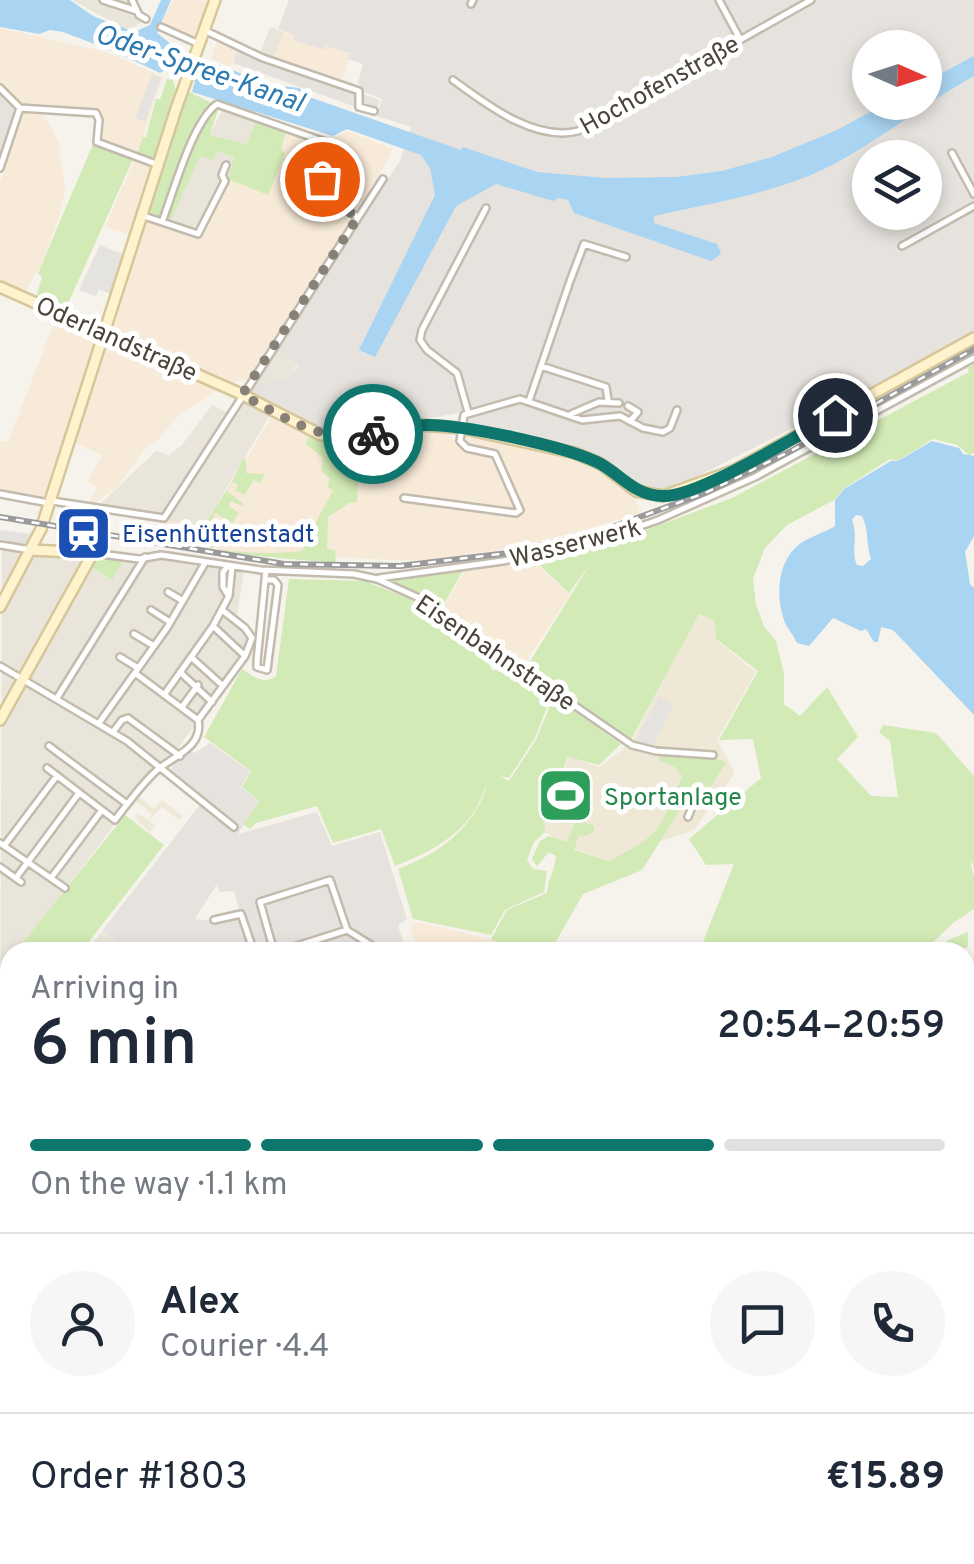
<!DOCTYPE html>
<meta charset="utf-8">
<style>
body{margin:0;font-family:Overpass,sans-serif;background:#f6f6f7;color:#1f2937;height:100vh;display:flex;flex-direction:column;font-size:38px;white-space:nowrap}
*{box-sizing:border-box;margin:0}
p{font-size:32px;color:#747a83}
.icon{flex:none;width:55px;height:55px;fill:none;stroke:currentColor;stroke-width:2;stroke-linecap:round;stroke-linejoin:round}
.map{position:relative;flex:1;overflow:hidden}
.drawer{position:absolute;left:0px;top:942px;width:975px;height:622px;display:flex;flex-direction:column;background:#fff;border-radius:30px 30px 0 0;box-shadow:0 5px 15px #0003}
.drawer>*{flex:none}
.needle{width:65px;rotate:93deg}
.buttons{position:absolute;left:852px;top:30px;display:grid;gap:20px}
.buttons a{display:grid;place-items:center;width:90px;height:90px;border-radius:50%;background:#fff;box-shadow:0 5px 15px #0003;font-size:50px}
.pin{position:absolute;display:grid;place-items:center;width:85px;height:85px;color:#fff;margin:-42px;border:5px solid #fff;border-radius:50%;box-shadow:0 2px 10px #0007}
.courier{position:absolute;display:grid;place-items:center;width:100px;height:100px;margin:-50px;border:8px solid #0f766e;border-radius:50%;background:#fff;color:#222;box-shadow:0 2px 12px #0007}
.summary em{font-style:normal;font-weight:600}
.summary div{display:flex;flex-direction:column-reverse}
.summary{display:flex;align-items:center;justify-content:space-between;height:170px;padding:0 30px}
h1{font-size:65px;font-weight:600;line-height:75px}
.bar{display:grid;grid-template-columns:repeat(4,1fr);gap:15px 10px;align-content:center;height:120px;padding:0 30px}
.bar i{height:12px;border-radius:8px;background:#e0e1e3}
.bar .on{background:#0f766e}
.bar p{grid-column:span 4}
.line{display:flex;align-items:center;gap:25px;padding:0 30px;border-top:2px solid #e0e1e3}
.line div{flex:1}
.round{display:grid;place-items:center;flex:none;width:105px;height:105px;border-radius:52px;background:#f6f6f7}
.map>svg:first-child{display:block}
.residential{fill:#eae5da}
.commercial{fill:#f7ead8}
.industrial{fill:#e6e2dd;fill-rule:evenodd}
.education{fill:#efe8d6}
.green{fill:#d2eab5}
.parking{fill:#e5e3e0}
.water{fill:#a9d4f2;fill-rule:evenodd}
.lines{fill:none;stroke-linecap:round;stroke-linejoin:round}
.street-casing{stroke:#c2bbae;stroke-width:10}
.secondary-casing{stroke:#d6c79b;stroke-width:14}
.street{stroke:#fff;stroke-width:5}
.secondary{stroke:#fff3cd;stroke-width:9}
.rail-casing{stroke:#9a9a9a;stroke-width:6}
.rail{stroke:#fff;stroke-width:2.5;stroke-dasharray:8;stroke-linecap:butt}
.done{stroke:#878178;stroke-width:10;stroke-dasharray:0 18}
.route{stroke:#0f766e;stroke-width:12}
.labels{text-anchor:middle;stroke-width:10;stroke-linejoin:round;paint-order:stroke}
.street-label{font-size:25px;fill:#4b4439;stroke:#fff}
.transit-label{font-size:25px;fill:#164399;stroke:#fff;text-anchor:start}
.leisure-label{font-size:25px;fill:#27864d;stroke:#fff;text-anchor:start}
.water-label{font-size:28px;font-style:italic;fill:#2e7ab2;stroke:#fff}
</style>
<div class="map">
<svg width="974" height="1564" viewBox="0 0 974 1564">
<rect width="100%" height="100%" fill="#f6f3ec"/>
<path class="residential" d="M72 0H131L145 21 127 30Z
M270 27 284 32 273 59 260 54Z
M224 106 257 118 248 144 210 135Z
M216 151 234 157 228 179 200 236 195 231 170 222 200 155Z
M275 350 297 364 288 380 254 382Z
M242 401 270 415 202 529 99 505 156 451 169 455 182 445 212 405 232 415Z
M2 548 37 555 75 557 111 580 123 561 137 563 161 558 244 571 236 623 250 638 243 657 169 761 159 766 18 952H10V1134L6 1127 0 1125Z
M102 932 130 952H85Z"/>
<path class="commercial" d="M173 0 211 1 197 40 161 24Z
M0 28 106 52 163 77 137 153 99 140 97 136 103 114 100 111 24 105 0 85Z
M284 32 295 35 294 40 323 50 325 45 351 53 341 83 273 59Z
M218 39 237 49 231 67 211 59Z
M23 111 41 112 50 125 59 144 65 191 59 217 41 265 25 292 0 282V183Z
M287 129 327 144 346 131 393 149 372 189 250 378 223 385 116 335 114 330 120 306 148 219 200 236 228 179 268 194Z
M135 159 153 169 133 236 105 227Z
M56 318 218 390 178 415 155 444 150 442 117 487 93 504 88 503 98 487 88 481 102 455 74 442 94 384 83 378 47 497 0 492V441L8 442Z
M272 416 326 441 346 443 413 429 440 430 457 441 470 436 565 453 604 470 633 492 640 513 567 535 493 551 417 561 219 552 207 526Z
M165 519 206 530 216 552 159 542Z
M530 558 570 595 523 666 489 648 443 607 467 567Z
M417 922 490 939 514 952H418L410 925Z"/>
<path class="industrial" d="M289 0H974V337L668 491 635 484 602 461 470 427 463 412 352 433 330 432 305 424 249 392 255 382 288 380 298 365 276 350 401 159 411 127 376 116 382 99 365 92 358 83 363 64 348 59 350 53 326 46 324 50 293 40 294 35 278 29ZM870 48H925V102H870ZM870 158H925V212H870Z
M237 50 380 100 375 114 233 63Z
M0 90 16 109 0 160Z
M210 743 250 771 241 787 258 801 238 834 317 812 332 846 380 832 407 919 398 925 406 952H226L221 941 201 952H130L102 931 202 802 168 772 188 751 195 753ZM217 884 220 892 234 891 239 909 213 916V921L195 919Z"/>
<path class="education" d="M698 614 714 620 716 640 756 672 717 740 735 773 694 830 608 860 576 850 545 832V812L569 757 599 767 631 743Z
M139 797 154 809 162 800 182 816 179 820 162 807 149 821 155 826 150 833 135 817 138 813 148 820 152 814 136 801Z"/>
<path class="green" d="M167 79 173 80 177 94 156 161 137 154 143 137H146L156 99H160Z
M188 91 219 107 210 135 247 144 257 119 287 129 281 148 285 154 268 195 228 179 234 157 217 151 213 160 200 156 170 222 149 214Z
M93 144 133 159 65 310 36 297 42 277 38 273Z
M974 364V453L969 455 957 445 933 439 897 461 890 459 843 489 834 500 787 525 765 548 753 578 756 605 764 626 776 641 784 674V704L800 716 827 687 858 737 837 759 871 796 898 797 890 741 879 732 883 725 936 733 974 776V867L970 860 974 877V909L953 923 923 952H699L734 864 706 865 689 839 761 778 753 739 719 740 758 671 716 639 714 620 699 614 631 740 555 687 535 738 509 778 500 776 509 781 536 740 554 696 621 744 599 765 568 757 544 812 545 832 534 842 527 860 533 869 547 871 544 892 505 910 491 935 413 919 398 869C439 854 474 828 487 785 482 794 479 805 473 813 455 840 423 855 395 866L381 829 333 843 317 806 256 823 250 829 243 824 259 801 242 787 251 771 204 737 242 669C254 677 263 685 276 676L289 579 364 581 413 600 407 610 414 600C445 618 477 637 492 670L523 673 590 564 569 593 532 558 598 544V548L732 498 969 372 967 368Z
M309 436 325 443 376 441 374 453 369 458 375 463V472L358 483 357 502 349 503 328 517 327 549 335 550 336 563 224 553V550C252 554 276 554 302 551L306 541 315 535 316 522 333 490 327 487 330 479 321 471 323 458 306 444Z
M242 459H246V473L265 474 260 483 254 480 244 495 235 490 238 485 233 482 227 491 244 504 242 506 230 501 229 506 239 513 232 523 216 513 212 520 223 538 219 547 209 548 203 528C215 505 235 482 242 459Z
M97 556 123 561 112 580 91 567Z
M463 570 443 606 386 579Z
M659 754 711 756 726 763 708 790 689 795 642 870 583 894 550 952H515L491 939 507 910 547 893C548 878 555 870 556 856L549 852 537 866 532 859 540 841 549 836 567 842 578 814 574 811 577 808 586 814V823L594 826V831L587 836 579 835 574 850 609 861C662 834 659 831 682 776L676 768 659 760Z
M568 768 574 771 565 790 576 795 564 824 553 819 550 823 546 821 551 809 549 807Z
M125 815 164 845 81 952H31L22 944Z
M968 932V946L960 952H933L948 940Z
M965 1033H974V1128L965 1129V1097L970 1086 965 1070Z
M974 1222V1492L965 1499V1463L970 1455 965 1453V1441L969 1433 965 1426V1223Z
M0 1329 10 1333V1555H249L257 1564H0Z
M365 1555H444L446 1564H378Z
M611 1555H678L674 1564H609Z
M866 1555H920L921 1564H863Z"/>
<path class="parking" d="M152 75 161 78 145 122 135 118Z
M100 245 122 254 110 294 99 289 96 296 79 290Z
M0 530 32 534 29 546 0 540Z
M659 697 674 705 652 747 636 740Z"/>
<path class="water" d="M0 0H70L93 16 134 32 150 25 161 0H171L157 33 181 52 274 85 299 88 312 98 461 150 463 147 537 172 605 178 676 177 722 171 772 157 837 130 887 103 925 102V82L974 56V76C922 105 877 143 824 169 772 194 710 203 654 216V223L717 244 721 254 711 261 574 213 568 200 559 198 553 201 496 184 456 206 375 357 359 350 435 195 430 168 421 155 347 129 333 136 192 92 195 81 165 70 160 73 116 52 63 32 50 30 39 34 0 27Z
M932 441 959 448 963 454 974 456V536L965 552 970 584 974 588V715L893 630 881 627 878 642H874L866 629 861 631 833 618 809 646 797 643C794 636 788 629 785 623 775 597 777 560 801 543 811 536 824 533 835 526V500L844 489 891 461H898ZM856 515 862 516C869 529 866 545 871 559L863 566 857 565C850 550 859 537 852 520Z
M0 1125 7 1127 6 1131 10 1135V1227L0 1219Z
M970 1127 974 1128V1222L965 1223V1129Z
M0 1245 10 1250V1333L0 1329Z
M972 1492 974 1544 967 1564H954L955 1555H965V1499Z
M249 1555H358L373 1564H257Z"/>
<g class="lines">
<defs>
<path id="street" d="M103 0 137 11
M132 0 139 15 146 19
M719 0 740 39
M471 4 473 0
M161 27 199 44
M204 30 263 58 359 91V107L374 111
M453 80C486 104 534 142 578 131L811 0
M0 88 20 108 0 168
M20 108 96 113 99 120 97 142 156 164
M952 153 974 194
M144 216 198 234 225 181 222 175 226 165
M162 222C174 191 192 122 217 104L334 145 317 194 358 217
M902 246 974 206
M570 281 584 244 626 257
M541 366 569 284
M529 401 541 366 606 387 608 400
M628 406 638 412 632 419
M468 412 457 373 427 350 420 340 422 330 486 208
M571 414 599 402 619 403
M0 494 49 503
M404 498 516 513 520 510 495 454 467 448 460 441 464 415 520 399 582 420 620 416 643 428 663 432 670 428 677 410
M52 501 164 518 383 179
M0 545 31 550
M93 553 139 559 161 555 261 570 354 574 377 579 417 597 454 620 494 656 523 670 632 745 656 751 713 755
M228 566 223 572V587L228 595
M379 578 503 561 597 541 658 520 755 477 974 358
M265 580H274L278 585 267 670 257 667V661L266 570
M168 592 183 601
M151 610 170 622
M213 626 245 656
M134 634 154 646
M120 657 138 668
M191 657 222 685
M0 666 127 741 234 827
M180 672 212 702
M135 673 198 720
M164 695 213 626 229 596 232 566
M57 698 145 557
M182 707 198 685
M99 723 167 628 205 563
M113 732 122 720 128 718 180 756
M49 746 127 804
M47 768 115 820C128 803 141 785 156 771 171 757 204 748 198 720L245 656 252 638 245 628 222 610
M688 817 694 802
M0 843 65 888
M4 846 56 777
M0 867 21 882
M16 878 79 793
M51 878 102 810
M214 920 241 914 254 952
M347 930 371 945 374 952
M271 952 273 948 260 902 330 880 347 930 278 952
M0 989 10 1001
M0 1071H10
M0 1114 10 1112
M541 1555 551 1564
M483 1564 488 1555
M573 1564 577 1555"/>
<path id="secondary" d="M0 287 239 393 321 435 359 437 420 425 461 428 575 453 601 464 636 491 663 496 735 470 974 338
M0 607 41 529 176 109 215 0
M0 720 93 553 31 550
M0 1017 10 1025
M965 1024 974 1023"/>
</defs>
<use href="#street" class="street-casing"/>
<use href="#secondary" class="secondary-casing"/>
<use href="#street" class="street"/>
<use href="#secondary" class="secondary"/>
<defs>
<path id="rail" d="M0 517 284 564 400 566 508 553 599 532 705 493 789 452 974 349"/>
</defs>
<use href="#rail" class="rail-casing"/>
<use href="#rail" class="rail"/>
</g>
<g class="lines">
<path class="done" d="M322 179 317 194 358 217 242 395C286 417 321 445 373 434"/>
<path class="route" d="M373 434C390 430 408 425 425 425 462 424 563 446 597 462 620 473 634 496 663 496 699 497 799 434 835 415"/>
</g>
<defs>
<symbol id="station-square" viewBox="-11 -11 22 22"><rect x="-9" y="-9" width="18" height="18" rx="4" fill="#1a4fb4" stroke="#fff"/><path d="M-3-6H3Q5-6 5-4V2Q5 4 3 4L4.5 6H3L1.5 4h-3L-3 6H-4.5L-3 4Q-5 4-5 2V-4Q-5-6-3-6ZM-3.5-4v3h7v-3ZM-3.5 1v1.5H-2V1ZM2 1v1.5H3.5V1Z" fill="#fff"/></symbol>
<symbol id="stadium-square" viewBox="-11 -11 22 22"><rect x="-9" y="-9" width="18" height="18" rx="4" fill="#2e9e5b" stroke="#fff"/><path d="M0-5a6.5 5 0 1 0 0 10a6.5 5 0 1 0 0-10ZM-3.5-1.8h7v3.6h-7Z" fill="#fff"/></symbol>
</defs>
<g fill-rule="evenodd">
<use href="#station-square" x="52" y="502" width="63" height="63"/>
<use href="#stadium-square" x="534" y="764" width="63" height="63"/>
</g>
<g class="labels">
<g class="street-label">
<text transform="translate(659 84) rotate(-29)" y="9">Hochofenstraße</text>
<text transform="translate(117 338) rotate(24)" y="9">Oderlandstraße</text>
<text transform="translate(575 542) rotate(-14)" y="9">Wasserwerk</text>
<text transform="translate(496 652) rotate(34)" y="9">Eisenbahnstraße</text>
</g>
<g class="transit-label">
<text x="122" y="542">Eisenhüttenstadt</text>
</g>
<g class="leisure-label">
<text x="604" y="805">Sportanlage</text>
</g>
<g class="water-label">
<text transform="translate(200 67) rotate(19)" y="10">Oder-Spree-Kanal</text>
</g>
</g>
</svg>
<div class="buttons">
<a><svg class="needle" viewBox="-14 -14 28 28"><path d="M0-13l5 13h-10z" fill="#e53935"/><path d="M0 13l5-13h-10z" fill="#747a83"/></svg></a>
<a><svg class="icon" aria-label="layers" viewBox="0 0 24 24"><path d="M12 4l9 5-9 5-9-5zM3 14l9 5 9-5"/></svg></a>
</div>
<div class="pin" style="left:322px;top:179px;background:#ea580c"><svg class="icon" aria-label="bag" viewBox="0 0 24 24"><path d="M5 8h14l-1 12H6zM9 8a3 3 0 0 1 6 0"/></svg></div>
<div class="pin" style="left:835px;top:415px;background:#1f2937"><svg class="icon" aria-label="home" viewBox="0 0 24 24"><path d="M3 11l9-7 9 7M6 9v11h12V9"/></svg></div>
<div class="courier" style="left:373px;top:434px"><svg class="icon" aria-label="bike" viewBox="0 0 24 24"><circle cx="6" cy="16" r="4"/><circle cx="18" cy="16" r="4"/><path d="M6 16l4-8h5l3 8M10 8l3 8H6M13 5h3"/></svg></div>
<section class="drawer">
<div class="summary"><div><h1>6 min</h1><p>Arriving in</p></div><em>20:54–20:59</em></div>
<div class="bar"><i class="on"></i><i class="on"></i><i class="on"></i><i></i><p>On the way · 1.1 km</p></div>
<div class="line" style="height:180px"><a class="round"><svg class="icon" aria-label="person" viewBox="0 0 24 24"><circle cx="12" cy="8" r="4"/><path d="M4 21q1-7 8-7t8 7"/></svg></a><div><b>Alex</b><p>Courier · 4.4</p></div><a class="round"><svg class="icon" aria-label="chat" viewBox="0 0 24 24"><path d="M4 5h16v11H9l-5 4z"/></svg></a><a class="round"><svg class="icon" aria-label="phone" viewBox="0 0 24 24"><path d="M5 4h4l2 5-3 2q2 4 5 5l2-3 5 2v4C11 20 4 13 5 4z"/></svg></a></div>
<div class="line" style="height:130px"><div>Order #1803</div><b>€15.89</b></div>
</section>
</div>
